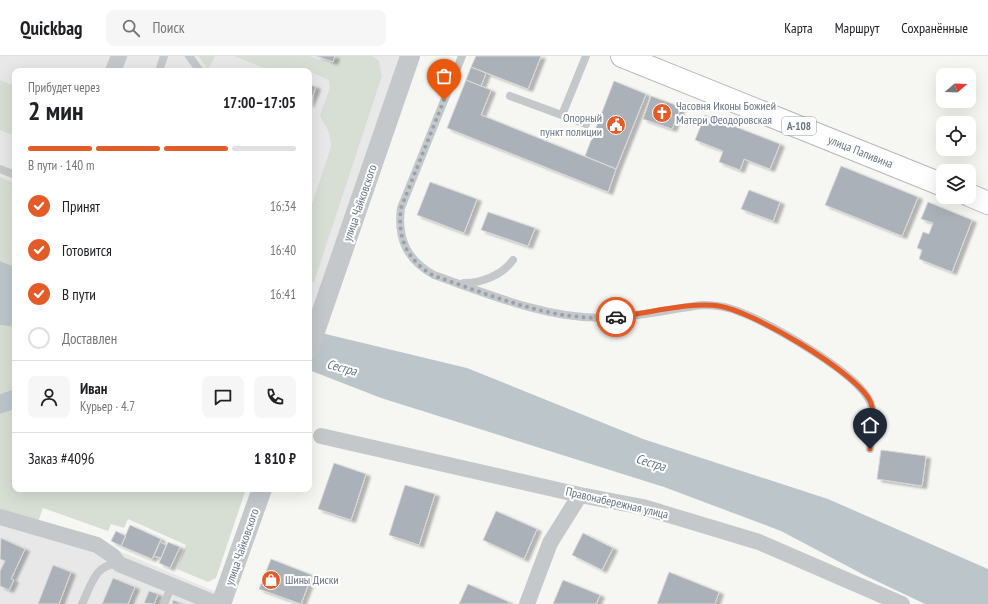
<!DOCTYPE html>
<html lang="ru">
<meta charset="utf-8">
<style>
body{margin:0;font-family:"PT Sans Narrow",sans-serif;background:#f6f6f6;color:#202124;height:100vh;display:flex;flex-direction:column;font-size:15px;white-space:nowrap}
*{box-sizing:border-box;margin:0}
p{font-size:13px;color:#757577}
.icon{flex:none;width:22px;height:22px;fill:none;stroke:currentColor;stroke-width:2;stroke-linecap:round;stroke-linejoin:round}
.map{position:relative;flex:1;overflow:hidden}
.details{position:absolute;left:12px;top:12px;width:300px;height:424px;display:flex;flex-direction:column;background:#fff;border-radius:8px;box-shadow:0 4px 16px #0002}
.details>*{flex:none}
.needle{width:26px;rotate:71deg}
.controls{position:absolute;left:936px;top:12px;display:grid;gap:8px}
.controls a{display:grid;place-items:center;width:40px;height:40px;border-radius:8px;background:#fff;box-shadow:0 4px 16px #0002;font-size:20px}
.pin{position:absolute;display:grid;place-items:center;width:34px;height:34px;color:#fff;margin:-41px -17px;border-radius:50% 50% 50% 0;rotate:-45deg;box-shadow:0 0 4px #0007}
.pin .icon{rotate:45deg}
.courier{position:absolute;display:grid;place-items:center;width:40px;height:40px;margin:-20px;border:3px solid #e35c27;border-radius:50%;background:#fff;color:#222;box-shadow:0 1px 5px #0007}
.overview em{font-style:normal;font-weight:600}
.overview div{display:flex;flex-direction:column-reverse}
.overview{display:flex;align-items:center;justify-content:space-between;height:68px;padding:0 16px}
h1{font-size:26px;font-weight:600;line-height:30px}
.bar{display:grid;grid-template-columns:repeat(4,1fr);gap:6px 4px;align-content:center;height:48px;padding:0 16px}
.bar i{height:5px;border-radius:3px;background:#e0e0e0}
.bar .current{background:#e35c27}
.bar p{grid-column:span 4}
.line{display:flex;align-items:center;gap:10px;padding:0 16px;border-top:1px solid #e0e0e0}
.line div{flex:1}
.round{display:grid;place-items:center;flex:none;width:42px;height:42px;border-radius:8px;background:#f6f6f6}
ol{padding:0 16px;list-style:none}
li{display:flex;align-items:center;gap:12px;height:44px}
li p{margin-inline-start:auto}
li .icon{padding:4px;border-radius:50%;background:#e35c27;color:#fff;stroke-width:4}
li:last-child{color:#757577}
li i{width:22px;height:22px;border:2px solid #e0e0e0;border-radius:50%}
header{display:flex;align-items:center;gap:24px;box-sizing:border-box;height:56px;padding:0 20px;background:#fff;border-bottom:1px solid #e0e0e0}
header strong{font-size:19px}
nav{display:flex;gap:22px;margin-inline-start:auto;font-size:14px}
.search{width:280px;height:36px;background:#f6f6f6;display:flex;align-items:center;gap:10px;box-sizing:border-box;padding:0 14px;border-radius:8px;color:#757577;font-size:15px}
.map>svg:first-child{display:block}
.built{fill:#e7e8e7}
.green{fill:#d7ded4}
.water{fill:#bcc6ca}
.building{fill:#aab1b8;stroke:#d8d8d6;filter:url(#shadow)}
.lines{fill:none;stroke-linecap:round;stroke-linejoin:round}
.trunk-casing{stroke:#b7babd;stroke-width:24}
.service{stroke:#c4c8cb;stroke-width:8}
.minor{stroke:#c4c8cb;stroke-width:16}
.tertiary{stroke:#c4c8cb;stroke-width:20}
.trunk{stroke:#fff;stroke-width:22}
.done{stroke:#98a2ab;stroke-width:4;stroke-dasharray:0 7.2}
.route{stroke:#e35c27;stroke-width:5}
.labels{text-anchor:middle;stroke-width:4;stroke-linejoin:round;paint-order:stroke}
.shield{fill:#fff;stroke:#949ea9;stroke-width:1}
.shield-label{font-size:11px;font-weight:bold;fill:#667584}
.poi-label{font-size:12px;fill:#667584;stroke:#fff;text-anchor:start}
.street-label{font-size:12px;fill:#667584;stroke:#fff}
.water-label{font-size:13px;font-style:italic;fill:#617781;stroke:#fff}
</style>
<header>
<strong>Quickbag</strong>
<div class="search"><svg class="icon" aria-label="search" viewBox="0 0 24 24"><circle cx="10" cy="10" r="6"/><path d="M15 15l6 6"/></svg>Поиск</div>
<nav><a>Карта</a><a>Маршрут</a><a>Сохранённые</a></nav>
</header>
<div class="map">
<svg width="988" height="548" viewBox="0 0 988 548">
<defs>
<filter id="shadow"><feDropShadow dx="4.5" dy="2.5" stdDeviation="1" flood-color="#0004"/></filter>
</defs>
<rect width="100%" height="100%" fill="#f6f7f3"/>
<path class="built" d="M0 0H399L309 274V15H15V127L0 121Z
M0 461 110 491 221 538 217 548H0Z"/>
<path class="green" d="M198 0H215L208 13Z
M234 0H309L330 8 333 0H372L379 5 382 20 314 226H309V157L331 91C331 75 326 73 320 59L330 32 329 24 309 15 293 12 272 15Z
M0 24 15 30V80L0 74Z
M0 121 15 127V211L0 205Z
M0 269 15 271V333L0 338Z
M15 353V433H246L216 522 208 526 177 513 186 489 128 463 124 472 111 468 108 475 43 452 36 471 0 461V358Z"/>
<path class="water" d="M0 205 15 211V271L0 269Z
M309 274 467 312 643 383 828 443 988 513V548H925L866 520 781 475 664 431 381 342 309 314Z
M15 333V353L0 358V338Z"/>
<path class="building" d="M316 0H335L333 6Z
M476 0H541L528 33 471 11Z
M471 11 486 17 481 30 466 24Z
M466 24 491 34 481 59 616 113 608 136 447 72Z
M614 25 646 38 616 113 585 100Z
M309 28 316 31 309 49Z
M651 40 681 51 672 73 643 63Z
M705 59 780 88 770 113 744 103 740 114 719 106 723 95 695 84Z
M841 110 918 141 902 180 825 149Z
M430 126 477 143 464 177 417 159Z
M749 134 780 146 773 165 741 153Z
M928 146 972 164 952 216 919 203 922 194 917 192 923 176 929 178 933 167 921 163Z
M488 156 535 172 528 190 481 174Z
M881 394 926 400 922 430 877 423Z
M334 407 366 418 351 464 318 453Z
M405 429 435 438 419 489 389 479Z
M496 455 537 473 524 503 483 484Z
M130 469 161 483 152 503 121 490Z
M116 475 126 480 121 490 111 485Z
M583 477 613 492 602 514 572 499Z
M1 482 25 493 11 523 14 524 9 534 0 530V515L5 505 0 503Z
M160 486 166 489 161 502 154 500Z
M168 486 180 491 170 512 159 507Z
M271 503 312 519 301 548 259 533Z
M53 509 71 516 59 548H38Z
M669 516 719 536 715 548H657Z
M113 522 135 531 128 548H102Z
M563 524 600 539 596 548H553Z
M468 528 509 546 508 548H459Z
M149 535 158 538 154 548 144 547Z
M173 544 183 548H172Z"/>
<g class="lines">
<defs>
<g id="trunk">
<path id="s1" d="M622 0 943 129"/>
<path d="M969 139 988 147"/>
</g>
</defs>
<use href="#trunk" class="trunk-casing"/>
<path class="service" d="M189 0 200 15
M462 0 401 152C397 183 407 204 434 219 488 238 544 262 602 262 633 262 671 253 702 249 712 249 722 250 732 253 765 264 851 313 868 342 877 357 872 377 870 393
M159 15 164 0
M510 40 586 68
M562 59 586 0
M0 113 15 119
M464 227C482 227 502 219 513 204
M82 548C91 530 95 507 119 508
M164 548 172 529"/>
<path class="minor" d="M113 15 119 0
M321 380 580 439 643 451 759 486 902 548
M0 461 97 489 113 500 119 508 217 548
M527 548 550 487 580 439"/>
<path class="tertiary" d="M309 293 410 0
M221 548 262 433"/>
<use href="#trunk" class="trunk"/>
</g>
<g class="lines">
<path class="done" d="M444 44 401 152C397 183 407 204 434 220 492 239 554 267 616 261"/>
<path class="route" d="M616 261C645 258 692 245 719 250 752 255 852 314 869 343 877 357 871 377 870 393"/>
</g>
<defs>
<symbol id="church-disc" viewBox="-11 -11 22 22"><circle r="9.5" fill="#e35c27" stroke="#fff"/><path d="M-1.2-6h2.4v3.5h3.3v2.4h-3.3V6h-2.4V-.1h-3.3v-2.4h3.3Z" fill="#fff"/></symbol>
<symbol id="civic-disc" viewBox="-11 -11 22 22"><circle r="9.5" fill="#e35c27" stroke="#fff"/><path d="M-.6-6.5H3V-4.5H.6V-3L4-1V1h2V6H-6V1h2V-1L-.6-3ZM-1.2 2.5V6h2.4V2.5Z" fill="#fff"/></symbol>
<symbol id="shop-disc" viewBox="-11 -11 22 22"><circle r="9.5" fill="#e35c27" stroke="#fff"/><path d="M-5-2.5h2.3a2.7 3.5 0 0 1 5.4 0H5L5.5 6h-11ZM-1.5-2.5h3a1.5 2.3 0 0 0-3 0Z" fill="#fff"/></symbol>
</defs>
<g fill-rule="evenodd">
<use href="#church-disc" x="651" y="46" width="22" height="22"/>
<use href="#civic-disc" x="605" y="58" width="22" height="22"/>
<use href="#shop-disc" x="260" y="513" width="22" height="22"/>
</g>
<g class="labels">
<rect class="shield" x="782" y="61" width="34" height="18" rx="3"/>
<g class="shield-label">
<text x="799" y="74">А-108</text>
</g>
<g class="poi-label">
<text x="676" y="54">Часовня Иконы Божией<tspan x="676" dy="14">Матери Феодоровская</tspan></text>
<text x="602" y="66" text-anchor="end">Опорный<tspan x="602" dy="14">пункт полиции</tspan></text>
<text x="285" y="528">Шины Диски</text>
</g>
<g class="street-label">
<text dy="4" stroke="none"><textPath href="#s1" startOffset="257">улица Папивина</textPath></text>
<text transform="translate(360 147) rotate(-71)" y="4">улица Чайковского</text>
<text transform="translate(617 447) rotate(13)" y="4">Правонабережная улица</text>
<text transform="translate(242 491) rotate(-71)" y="4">улица Чайковского</text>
</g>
<g class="water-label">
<text transform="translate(342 311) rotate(15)" y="5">Сестра</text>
<text transform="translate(651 406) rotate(17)" y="5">Сестра</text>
</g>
</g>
</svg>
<div class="controls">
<a><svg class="needle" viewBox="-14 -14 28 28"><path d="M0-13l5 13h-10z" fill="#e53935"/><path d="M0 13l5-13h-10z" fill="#757577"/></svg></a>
<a><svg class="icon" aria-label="locate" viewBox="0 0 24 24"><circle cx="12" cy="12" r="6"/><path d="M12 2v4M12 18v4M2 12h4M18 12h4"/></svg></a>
<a><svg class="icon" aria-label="layers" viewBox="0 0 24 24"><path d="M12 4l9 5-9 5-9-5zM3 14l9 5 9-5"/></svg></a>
</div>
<div class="pin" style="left:444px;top:44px;background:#ea580c"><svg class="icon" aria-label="bag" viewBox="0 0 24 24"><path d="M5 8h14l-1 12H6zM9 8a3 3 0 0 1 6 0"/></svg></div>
<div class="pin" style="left:870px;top:393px;background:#1f2937"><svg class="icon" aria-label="home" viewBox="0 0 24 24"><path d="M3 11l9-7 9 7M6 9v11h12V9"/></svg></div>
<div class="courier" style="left:616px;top:261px"><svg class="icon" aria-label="car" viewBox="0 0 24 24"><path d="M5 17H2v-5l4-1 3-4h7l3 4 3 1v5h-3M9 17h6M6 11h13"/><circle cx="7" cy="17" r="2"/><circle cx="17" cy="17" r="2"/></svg></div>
<section class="details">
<div class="overview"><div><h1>2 мин</h1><p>Прибудет через</p></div><em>17:00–17:05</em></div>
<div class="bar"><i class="current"></i><i class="current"></i><i class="current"></i><i></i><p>В пути · 140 m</p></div>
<ol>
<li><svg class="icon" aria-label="check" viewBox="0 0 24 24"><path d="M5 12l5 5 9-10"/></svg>Принят<p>16:34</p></li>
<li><svg class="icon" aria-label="check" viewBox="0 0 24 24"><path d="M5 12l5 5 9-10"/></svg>Готовится<p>16:40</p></li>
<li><svg class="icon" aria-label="check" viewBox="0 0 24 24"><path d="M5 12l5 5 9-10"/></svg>В пути<p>16:41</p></li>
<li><i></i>Доставлен</li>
</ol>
<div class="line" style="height:72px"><a class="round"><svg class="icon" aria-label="person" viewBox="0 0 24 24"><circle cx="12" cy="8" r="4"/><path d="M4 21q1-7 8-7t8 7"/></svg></a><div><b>Иван</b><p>Курьер · 4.7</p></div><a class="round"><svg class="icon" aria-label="chat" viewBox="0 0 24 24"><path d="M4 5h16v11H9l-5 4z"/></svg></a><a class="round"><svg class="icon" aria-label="phone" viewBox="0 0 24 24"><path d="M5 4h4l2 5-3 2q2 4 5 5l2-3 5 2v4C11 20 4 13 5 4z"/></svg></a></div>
<div class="line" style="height:52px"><div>Заказ #4096</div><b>1 810 ₽</b></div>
</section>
</div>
